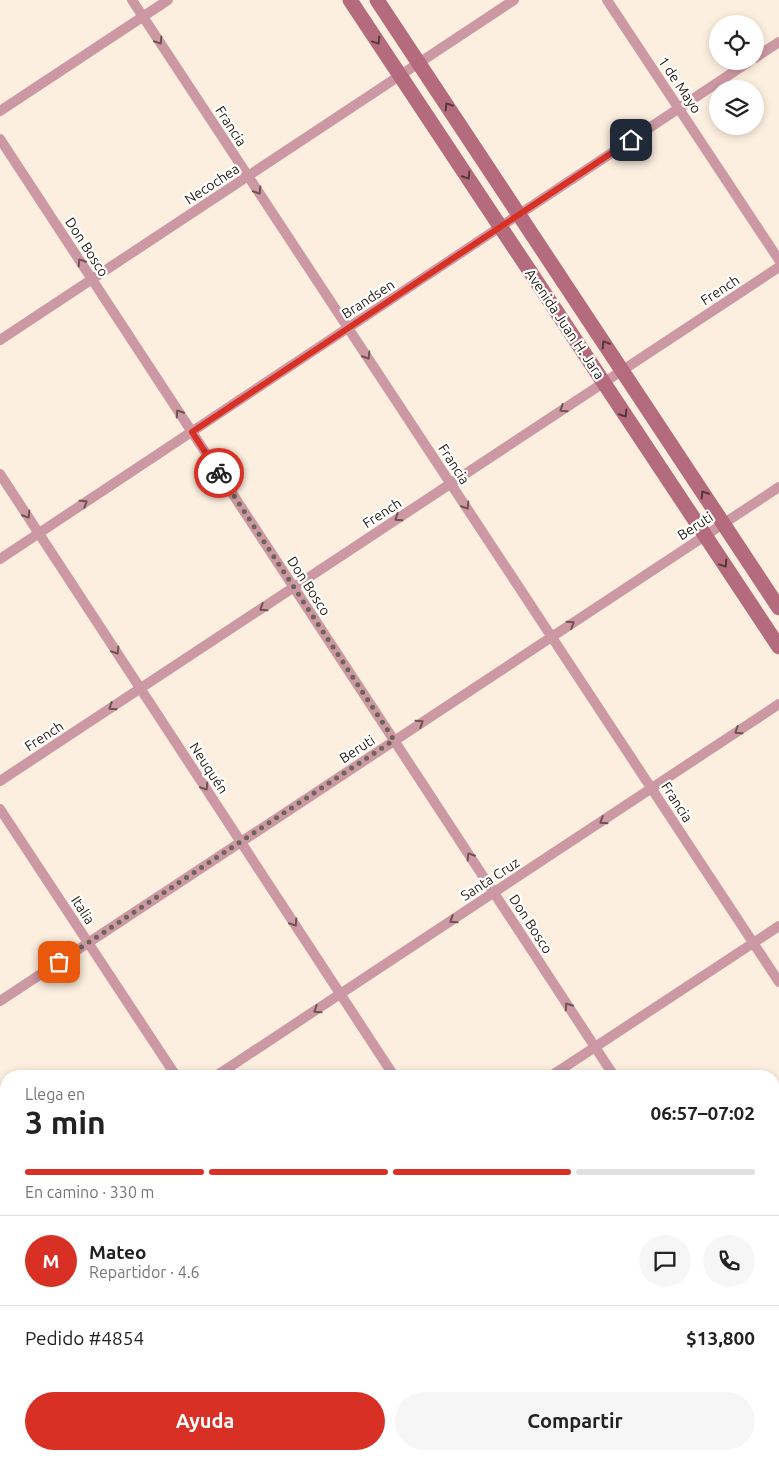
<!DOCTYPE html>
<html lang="es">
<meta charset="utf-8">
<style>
body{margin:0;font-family:Ubuntu,sans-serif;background:#f6f6f6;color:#222;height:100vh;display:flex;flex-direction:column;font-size:19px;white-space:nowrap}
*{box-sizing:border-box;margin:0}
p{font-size:16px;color:#767676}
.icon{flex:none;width:28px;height:28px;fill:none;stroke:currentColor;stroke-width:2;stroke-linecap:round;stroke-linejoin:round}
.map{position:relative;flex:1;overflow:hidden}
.side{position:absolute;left:0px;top:1070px;width:780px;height:390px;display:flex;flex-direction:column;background:#fff;border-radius:20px 20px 0 0;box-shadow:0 2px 8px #0003}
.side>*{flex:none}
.fabs{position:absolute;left:709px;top:15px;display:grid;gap:10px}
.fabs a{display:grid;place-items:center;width:55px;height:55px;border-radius:50%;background:#fff;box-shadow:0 2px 8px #0003;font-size:25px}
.pin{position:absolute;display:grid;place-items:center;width:42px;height:42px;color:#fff;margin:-21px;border-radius:10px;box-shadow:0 2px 8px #0006}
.courier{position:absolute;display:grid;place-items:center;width:50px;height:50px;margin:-25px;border:4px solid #d93025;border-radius:50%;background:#fff;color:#222;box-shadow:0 1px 6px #0007}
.summary em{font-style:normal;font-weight:600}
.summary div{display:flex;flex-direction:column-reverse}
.summary{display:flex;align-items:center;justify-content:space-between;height:85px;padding:0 25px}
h1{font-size:32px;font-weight:600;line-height:38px}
.bar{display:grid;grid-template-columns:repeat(4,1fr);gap:8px 5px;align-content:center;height:60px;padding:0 25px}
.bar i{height:6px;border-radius:4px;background:#e0e0e0}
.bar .active{background:#d93025}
.bar p{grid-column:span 4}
.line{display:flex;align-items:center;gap:12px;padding:0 25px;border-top:1px solid #e0e0e0}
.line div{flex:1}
.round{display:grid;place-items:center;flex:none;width:52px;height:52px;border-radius:26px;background:#f6f6f6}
.action{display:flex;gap:10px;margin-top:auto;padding:10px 25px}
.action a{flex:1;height:58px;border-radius:30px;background:#d93025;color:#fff;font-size:20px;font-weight:600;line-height:58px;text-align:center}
.action a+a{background:#f6f6f6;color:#222}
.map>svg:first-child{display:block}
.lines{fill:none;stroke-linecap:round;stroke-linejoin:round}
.street{stroke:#cc98a4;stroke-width:10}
.secondary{stroke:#b56b7e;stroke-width:15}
.oneway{stroke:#6f5353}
.oneway2{stroke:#563737}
.done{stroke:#6f6559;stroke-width:5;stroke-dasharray:0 9}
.route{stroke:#d93025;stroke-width:6}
.labels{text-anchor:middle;stroke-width:4.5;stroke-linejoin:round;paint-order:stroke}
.street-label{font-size:14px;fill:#231b11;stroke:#fff}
</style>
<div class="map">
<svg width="779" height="1460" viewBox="0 0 779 1460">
<rect width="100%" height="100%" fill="#fdefdf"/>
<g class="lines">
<path class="street" d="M132 0 779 982
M607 0 779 260
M755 58 779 42
M0 111 168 0
M0 139 614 1076
M0 340 514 0
M0 474 394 1076
M0 559 750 61
M0 781 779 267
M0 809 176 1076
M0 1001 779 487
M216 1076 779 704
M551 1076 779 926
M0 1141 6 1151
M774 1148 779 1145
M0 1219 6 1215
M774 1318 779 1326
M774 1374 779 1371
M0 1441 6 1437
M206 1454 210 1460
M425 1454 430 1460
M303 1460 312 1454
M644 1460 653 1454"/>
<path class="secondary" d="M350 0 779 647
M377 0 779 608"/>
</g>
<defs><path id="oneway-chevron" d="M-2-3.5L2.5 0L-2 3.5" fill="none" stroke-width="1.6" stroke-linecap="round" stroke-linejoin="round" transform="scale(1.25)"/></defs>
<g class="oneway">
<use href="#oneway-chevron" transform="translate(159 41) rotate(57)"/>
<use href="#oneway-chevron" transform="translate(258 191) rotate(57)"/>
<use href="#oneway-chevron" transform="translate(81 262) rotate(-123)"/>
<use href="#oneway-chevron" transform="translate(367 356) rotate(57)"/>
<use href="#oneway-chevron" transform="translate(563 409) rotate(147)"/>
<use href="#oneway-chevron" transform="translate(179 413) rotate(-123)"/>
<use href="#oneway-chevron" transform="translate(84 503) rotate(-33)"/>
<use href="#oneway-chevron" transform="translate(466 506) rotate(57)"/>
<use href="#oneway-chevron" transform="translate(27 515) rotate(57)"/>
<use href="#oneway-chevron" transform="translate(398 518) rotate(147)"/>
<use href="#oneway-chevron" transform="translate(263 608) rotate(147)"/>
<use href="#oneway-chevron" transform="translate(571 624) rotate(-33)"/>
<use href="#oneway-chevron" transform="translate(116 651) rotate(57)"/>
<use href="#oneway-chevron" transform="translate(112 707) rotate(147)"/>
<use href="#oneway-chevron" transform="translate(420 723) rotate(-33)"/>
<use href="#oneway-chevron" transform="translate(738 731) rotate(147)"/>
<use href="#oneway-chevron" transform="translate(205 787) rotate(57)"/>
<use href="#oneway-chevron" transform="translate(603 821) rotate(147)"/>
<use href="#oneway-chevron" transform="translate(470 856) rotate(-123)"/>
<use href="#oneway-chevron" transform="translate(453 920) rotate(147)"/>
<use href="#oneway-chevron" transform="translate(294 923) rotate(57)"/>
<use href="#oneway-chevron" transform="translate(568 1006) rotate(-123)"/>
<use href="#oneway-chevron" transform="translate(317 1010) rotate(147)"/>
</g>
<g class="oneway2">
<use href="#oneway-chevron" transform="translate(377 41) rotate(56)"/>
<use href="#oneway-chevron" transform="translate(448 106) rotate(-123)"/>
<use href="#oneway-chevron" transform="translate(467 176) rotate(57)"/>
<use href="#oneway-chevron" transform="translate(605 344) rotate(-123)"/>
<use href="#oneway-chevron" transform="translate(624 414) rotate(57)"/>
<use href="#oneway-chevron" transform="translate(704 494) rotate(-123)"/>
<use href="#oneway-chevron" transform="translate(724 564) rotate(56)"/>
</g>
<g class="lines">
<path class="done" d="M59 962 394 740 219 473"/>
<path class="route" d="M219 473 192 432 631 140"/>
</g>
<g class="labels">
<g class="street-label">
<text transform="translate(680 85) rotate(56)" y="5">1 de Mayo</text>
<text transform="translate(231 126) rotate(57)" y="5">Francia</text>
<text transform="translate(212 184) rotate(-33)" y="5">Necochea</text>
<text transform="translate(87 247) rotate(57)" y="5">Don Bosco</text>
<text transform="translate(720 290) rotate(-33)" y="5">French</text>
<text transform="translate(368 299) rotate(-33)" y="5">Brandsen</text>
<text transform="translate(565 324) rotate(56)" y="5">Avenida Juan H. Jara</text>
<text transform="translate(454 464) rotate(57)" y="5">Francia</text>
<text transform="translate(382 513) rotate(-33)" y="5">French</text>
<text transform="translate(695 526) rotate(-33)" y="5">Beruti</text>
<text transform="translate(309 586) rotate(57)" y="5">Don Bosco</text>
<text transform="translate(44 736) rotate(-33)" y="5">French</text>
<text transform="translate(357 749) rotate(-33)" y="5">Beruti</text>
<text transform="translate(209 768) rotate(57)" y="5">Neuquén</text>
<text transform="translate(677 802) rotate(57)" y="5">Francia</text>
<text transform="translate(490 879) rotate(-33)" y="5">Santa Cruz</text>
<text transform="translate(83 910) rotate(57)" y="5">Italia</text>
<text transform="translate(531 924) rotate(57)" y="5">Don Bosco</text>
</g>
</g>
</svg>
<div class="fabs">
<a><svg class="icon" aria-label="locate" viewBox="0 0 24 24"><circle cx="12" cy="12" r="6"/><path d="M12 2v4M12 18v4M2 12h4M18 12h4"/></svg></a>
<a><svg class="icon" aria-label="layers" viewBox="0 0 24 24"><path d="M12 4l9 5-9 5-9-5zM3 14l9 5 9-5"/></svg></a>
</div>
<div class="pin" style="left:59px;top:962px;background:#ea580c"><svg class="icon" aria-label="bag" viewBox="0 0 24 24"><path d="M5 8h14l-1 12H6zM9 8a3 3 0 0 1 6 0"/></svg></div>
<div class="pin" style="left:631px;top:140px;background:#1f2937"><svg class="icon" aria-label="home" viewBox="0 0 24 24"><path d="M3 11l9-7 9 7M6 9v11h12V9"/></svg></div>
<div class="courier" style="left:219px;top:473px"><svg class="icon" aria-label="bike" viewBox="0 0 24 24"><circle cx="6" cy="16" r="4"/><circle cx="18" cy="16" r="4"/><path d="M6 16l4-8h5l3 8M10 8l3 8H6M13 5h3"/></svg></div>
<section class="side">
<div class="summary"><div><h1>3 min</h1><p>Llega en</p></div><em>06:57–07:02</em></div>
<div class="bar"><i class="active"></i><i class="active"></i><i class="active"></i><i></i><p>En camino · 330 m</p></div>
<div class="line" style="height:90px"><b class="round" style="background:#d93025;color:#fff">M</b><div><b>Mateo</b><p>Repartidor · 4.6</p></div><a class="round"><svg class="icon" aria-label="chat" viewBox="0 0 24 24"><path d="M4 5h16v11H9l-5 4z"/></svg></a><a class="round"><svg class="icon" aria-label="phone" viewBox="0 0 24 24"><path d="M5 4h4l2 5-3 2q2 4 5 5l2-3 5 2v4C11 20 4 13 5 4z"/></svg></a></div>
<div class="line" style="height:65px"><div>Pedido #4854</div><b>$13,800</b></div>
<div class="action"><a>Ayuda</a><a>Compartir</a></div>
</section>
</div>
